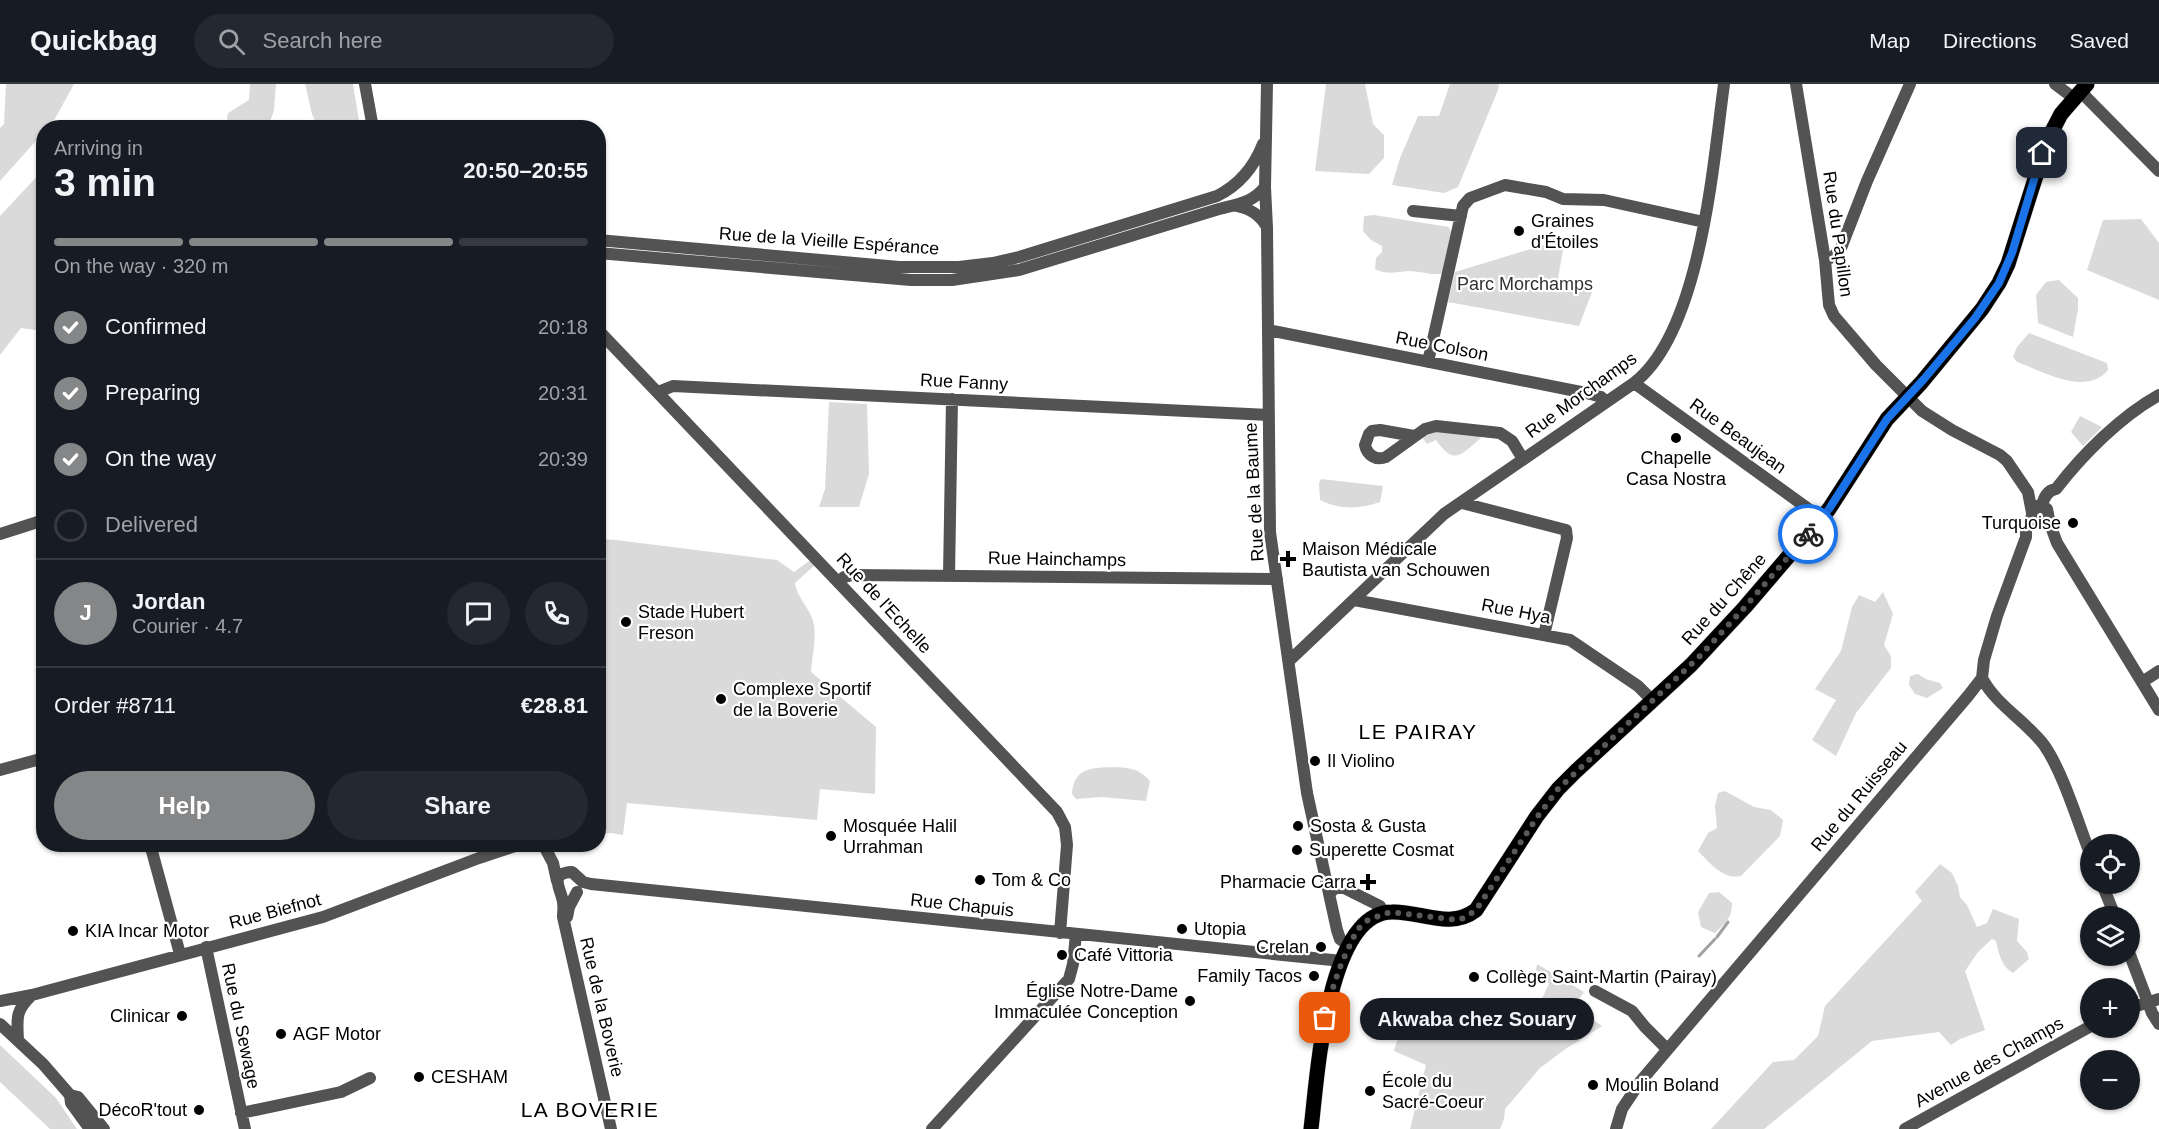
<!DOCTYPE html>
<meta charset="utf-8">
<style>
body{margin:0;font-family:Helvetica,sans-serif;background:#242831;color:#f1f3f6;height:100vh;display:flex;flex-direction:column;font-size:22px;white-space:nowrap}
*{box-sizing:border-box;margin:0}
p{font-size:20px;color:#9ea1a6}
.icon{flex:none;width:33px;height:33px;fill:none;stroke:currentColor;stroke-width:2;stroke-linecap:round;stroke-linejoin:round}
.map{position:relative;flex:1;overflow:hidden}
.drawer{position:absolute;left:36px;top:36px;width:570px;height:732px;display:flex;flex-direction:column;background:#171b24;border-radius:24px;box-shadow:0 2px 4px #0004}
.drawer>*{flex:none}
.buttons{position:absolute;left:2080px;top:750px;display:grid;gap:12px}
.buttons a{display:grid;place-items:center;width:60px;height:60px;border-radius:50%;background:#171b24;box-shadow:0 2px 4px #0004;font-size:30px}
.pin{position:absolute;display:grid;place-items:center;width:51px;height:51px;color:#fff;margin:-26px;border-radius:12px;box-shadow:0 3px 9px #0006}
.courier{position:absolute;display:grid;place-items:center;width:60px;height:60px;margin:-30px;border:4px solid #1a73e8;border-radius:50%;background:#fff;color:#222;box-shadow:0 2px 8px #0007}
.bubble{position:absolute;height:42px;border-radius:21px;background:#171b24;box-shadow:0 2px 4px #0004;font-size:20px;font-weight:800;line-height:42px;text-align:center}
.summary em{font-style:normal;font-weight:800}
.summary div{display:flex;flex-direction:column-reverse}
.summary{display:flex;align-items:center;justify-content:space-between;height:102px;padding:0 18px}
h1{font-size:39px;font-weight:800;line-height:45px}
.bar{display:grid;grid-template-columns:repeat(4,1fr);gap:9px 6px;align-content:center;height:72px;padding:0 18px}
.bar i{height:8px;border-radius:4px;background:#363941}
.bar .active{background:#858687}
.bar p{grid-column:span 4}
.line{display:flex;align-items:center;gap:15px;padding:0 18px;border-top:2px solid #363941}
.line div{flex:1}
.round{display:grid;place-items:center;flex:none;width:63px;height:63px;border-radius:32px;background:#242831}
ol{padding:0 18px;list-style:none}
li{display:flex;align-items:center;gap:18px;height:66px}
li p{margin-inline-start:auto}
li .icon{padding:6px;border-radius:50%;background:#858687;color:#fff;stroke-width:4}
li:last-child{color:#9ea1a6}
li i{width:33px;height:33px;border:3px solid #363941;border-radius:50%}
.button{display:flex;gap:12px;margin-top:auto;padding:12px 18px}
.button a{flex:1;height:69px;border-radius:36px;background:#858687;color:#fff;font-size:24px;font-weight:800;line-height:69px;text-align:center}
.button a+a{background:#242831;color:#f1f3f6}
header{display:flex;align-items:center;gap:36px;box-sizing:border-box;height:84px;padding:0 30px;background:#171b24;border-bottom:2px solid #363941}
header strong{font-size:28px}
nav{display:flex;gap:33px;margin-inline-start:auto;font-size:21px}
.search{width:420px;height:54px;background:#242831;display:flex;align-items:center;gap:15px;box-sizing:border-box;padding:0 21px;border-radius:33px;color:#9ea1a6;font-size:22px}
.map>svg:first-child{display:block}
.green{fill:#dadada}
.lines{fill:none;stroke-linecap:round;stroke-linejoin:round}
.stream{stroke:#a1a1a1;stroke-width:3}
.major-casing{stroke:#dbdbdb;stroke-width:16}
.minor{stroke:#535353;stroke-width:12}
.major{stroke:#000;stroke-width:15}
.done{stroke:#595959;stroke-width:6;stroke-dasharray:0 10.8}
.route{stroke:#1a73e8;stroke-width:8}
.poi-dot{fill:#000;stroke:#fff;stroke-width:2}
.labels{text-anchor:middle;stroke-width:4.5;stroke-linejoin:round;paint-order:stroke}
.poi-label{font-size:18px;fill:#000;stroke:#fff;text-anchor:start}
.street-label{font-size:18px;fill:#000;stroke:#fff}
.park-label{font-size:18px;fill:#313131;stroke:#fff}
.quarter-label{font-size:21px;letter-spacing:1.5px;fill:#000;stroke:#fff}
</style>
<header>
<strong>Quickbag</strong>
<div class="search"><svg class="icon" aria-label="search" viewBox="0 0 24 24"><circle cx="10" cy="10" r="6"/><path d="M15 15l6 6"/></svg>Search here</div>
<nav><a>Map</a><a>Directions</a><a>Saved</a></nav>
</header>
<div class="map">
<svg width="2159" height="1045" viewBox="0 0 2159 1045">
<rect width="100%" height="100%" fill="#fff"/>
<path class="green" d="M6 0H74L52 40 49 43 44 44 43 49 0 97V44L4 40Z
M250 0H276L274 26 271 35 266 43H234L227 35 228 29 249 16Z
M305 0H353L360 43H318L312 30Z
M1326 0H1365L1373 40 1384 51V74L1369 90 1315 87Z
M1450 0H1499L1498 6 1458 103 1444 109 1392 101 1400 74 1418 32H1439Z
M43 86V247L21 244 0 271V132Z
M1374 131 1449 143 1451 148 1442 190C1430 191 1419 187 1408 187 1397 188 1385 191 1375 185L1376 174 1382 168V162L1371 156 1363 147 1364 132Z
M2141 135 2159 159V216L2087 186 2103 136Z
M1560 156 1563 166 1557 200 1592 208 1579 242 1448 218 1455 188Z
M2059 196 2078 214V225L2073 253 2038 239 2036 211 2046 198Z
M2029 249 2107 279 2108 286C2086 313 2043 287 2017 278L2013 273 2017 263Z
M829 318 867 320 869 390 859 423H819L825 405Z
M2080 332 2102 343 2083 362 2071 348Z
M1433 347 1481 352V354C1461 370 1455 383 1436 356L1427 360 1422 353Z
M1321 395 1383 402 1380 418C1361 425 1339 426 1320 416L1319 399Z
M599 455 616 456 777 476 794 488 812 475 816 480 795 499C797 513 807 521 812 534 818 549 812 572 811 588L876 643 875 710 820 705 817 736 627 719 623 751 611 749 599 750Z
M1883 508 1893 530 1884 561 1891 572V584L1856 629 1836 672 1812 656 1836 616 1815 605 1841 567 1852 523 1859 511 1875 518Z
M1918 590 1926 595 1940 599 1943 604 1927 614 1915 610 1909 601 1910 592Z
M1114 683C1129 684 1139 684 1150 697L1146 717 1102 713 1076 715 1072 710C1074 683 1092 684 1114 683Z
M1725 707 1754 723 1771 726 1783 736 1780 752 1741 792C1723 796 1710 779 1698 767L1708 749 1717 744 1715 722 1718 709Z
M1940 780 1952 789 1958 802 1960 813 1967 821 1977 843 1987 839 1993 825 2019 835 2017 857 2027 868 2029 875 2013 889C2001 882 1999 870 1996 857L1992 855 1978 868 1965 887 1985 946 1960 955 1951 961 1939 948 1872 957 1764 1045H1711L1773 978 1794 976 1818 952 1825 922 1922 817 1915 808Z
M1719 808 1732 819C1732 835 1725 839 1715 849L1701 843 1698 828 1709 809Z
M1537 880 1584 908 1574 922 1602 942 1564 966 1540 984 1505 1025 1504 1035 1500 1045H1410L1426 981 1394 967 1398 954 1402 918 1486 939 1496 920 1531 937 1549 900 1536 886Z
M0 961 56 1014 77 1045H50L0 998Z"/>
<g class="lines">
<path class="stream" d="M1717 853 1728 838
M1699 872 1715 855"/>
<defs>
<path id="major" d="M1311 1045C1317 997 1326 828 1392 828 1421 827 1450 846 1476 826L1537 732 1558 705 1576 687 1691 581 1745 523 1829 425 1887 335 1921 299 1982 225 1999 199 2008 180 2047 57 2061 30 2087 0"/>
</defs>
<use href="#major" class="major-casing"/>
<path class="minor" d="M365 0 373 44
M1267 0 1265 103 1267 144 1270 448 1307 709 1337 846 1340 855 1350 862
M1796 0 1825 176 1829 221 1834 232 1876 281 1922 327 1952 346 2000 371 2007 377 2028 408 2033 434 2037 438H2043
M2055 0 2075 15
M2081 8 2159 87
M1237 122C1251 125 1260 131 1267 143
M1413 127 1461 132
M598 156 899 183H959L993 179 1019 173 1217 112C1239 101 1254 83 1263 60
M598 169 911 196H952L1019 186 1219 125C1238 120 1252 119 1265 103
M1825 176 1833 173 1841 164 1867 97 1910 0
M598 246 1057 728 1065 743 1067 761 1060 849
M1268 246 1591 310 1601 313 1606 318
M1428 278 1463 122 1470 114 1505 101 1546 108 1563 115 1604 116 1704 138
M1634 299 1821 434
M658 308 673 302 1269 331
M1414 352 1380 346 1372 347 1369 350 1365 361C1367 371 1376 377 1386 373L1425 345 1436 342 1500 349 1512 357 1523 375
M1462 419 1566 446 1567 454 1544 551
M2042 421C2044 414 2047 406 2056 405 2083 370 2121 332 2159 311
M2032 429 2035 424 2040 421 2047 425 2050 440 2057 459 2159 626
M0 450 44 436
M949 492 952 315
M839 498 844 493 853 491 1277 495
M1354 516 1570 556 1638 602 1653 617
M1289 577 1444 430 1634 299C1701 247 1713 80 1724 0
M1982 594C1996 621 2026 637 2044 661 2063 688 2078 739 2091 772
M2142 598 2159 587
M0 686 44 674
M150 760 180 870
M543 760 553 779 557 797
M2102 800 2115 832
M1330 809 1335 804H1344L1380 822 1383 829
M567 833 569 823 577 808
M206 863 245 1045
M2130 871 2152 929 2159 940
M1595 907 1632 927 1645 943 1667 965
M0 917 32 911 323 833 479 774 521 760
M2130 924 2159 915
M0 940 43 980 70 1011 78 1013 104 1045
M18 956C17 934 15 927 32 911
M70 1011 71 1019 90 1045
M241 1029 341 1008 370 994
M611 1045 563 833C563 828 564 823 563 818 561 805 548 789 572 788L583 798 591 800 1342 877
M932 1045 1069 895 1073 880 1076 850
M1616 1045 1622 1025 1640 998 1968 612 1982 594 1984 576 1997 532 2026 453V446L2032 432
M1905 1045 2091 942"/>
<use href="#major" class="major"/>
</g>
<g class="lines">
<path class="done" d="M1325 934 1334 900 1342 878 1357 846 1368 836 1390 828 1457 836 1464 834 1476 826 1538 732 1558 705 1699 573 1745 523 1808 450"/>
<path class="route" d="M1808 450 1829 425 1887 335 1924 295 1975 234 1999 199 2012 169 2042 69"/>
</g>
<g class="poi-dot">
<circle cx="1519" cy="147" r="6"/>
<circle cx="1676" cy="354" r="6"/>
<circle cx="2073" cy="439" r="6"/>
<path d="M1285 466h6v6h6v6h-6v6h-6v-6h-6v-6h6z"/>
<circle cx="626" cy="538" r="6"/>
<circle cx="721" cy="615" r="6"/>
<circle cx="1315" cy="677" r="6"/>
<circle cx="1298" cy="742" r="6"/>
<circle cx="831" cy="752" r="6"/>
<circle cx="1297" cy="766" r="6"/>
<circle cx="980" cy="796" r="6"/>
<path d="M1365 789h6v6h6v6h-6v6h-6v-6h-6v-6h6z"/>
<circle cx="1182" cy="845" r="6"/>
<circle cx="73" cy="847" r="6"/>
<circle cx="1321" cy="863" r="6"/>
<circle cx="1062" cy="871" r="6"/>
<circle cx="1314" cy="892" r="6"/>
<circle cx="1474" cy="893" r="6"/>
<circle cx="1190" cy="917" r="6"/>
<circle cx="182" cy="932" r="6"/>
<circle cx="281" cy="950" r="6"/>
<circle cx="419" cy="993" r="6"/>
<circle cx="1593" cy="1001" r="6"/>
<circle cx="1370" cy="1007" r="6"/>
<circle cx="199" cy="1026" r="6"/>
</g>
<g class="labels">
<g class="poi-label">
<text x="1531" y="143">Graines<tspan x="1531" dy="21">d'Étoiles</tspan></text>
<text x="1676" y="380" text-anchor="middle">Chapelle<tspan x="1676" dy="21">Casa Nostra</tspan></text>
<text x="2061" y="445" text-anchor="end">Turquoise</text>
<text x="1302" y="471">Maison Médicale<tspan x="1302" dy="21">Bautista van Schouwen</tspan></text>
<text x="638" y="534">Stade Hubert<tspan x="638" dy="21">Freson</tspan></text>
<text x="733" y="611">Complexe Sportif<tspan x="733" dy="21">de la Boverie</tspan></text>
<text x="1327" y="683">Il Violino</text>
<text x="843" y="748">Mosquée Halil<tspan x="843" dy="21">Urrahman</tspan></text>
<text x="1310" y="748">Sosta &amp; Gusta</text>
<text x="1309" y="772">Superette Cosmat</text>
<text x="992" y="802">Tom &amp; Co</text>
<text x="1356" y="804" text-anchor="end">Pharmacie Carra</text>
<text x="1194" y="851">Utopia</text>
<text x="85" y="853">KIA Incar Motor</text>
<text x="1309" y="869" text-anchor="end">Crelan</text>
<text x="1074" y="877">Café Vittoria</text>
<text x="1302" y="898" text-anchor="end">Family Tacos</text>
<text x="1486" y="899">Collège Saint-Martin (Pairay)</text>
<text x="1178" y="913" text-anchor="end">Église Notre-Dame<tspan x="1178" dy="21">Immaculée Conception</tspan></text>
<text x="170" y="938" text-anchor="end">Clinicar</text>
<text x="293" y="956">AGF Motor</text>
<text x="431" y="999">CESHAM</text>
<text x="1382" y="1003">École du<tspan x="1382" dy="21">Sacré-Coeur</tspan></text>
<text x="1605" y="1007">Moulin Boland</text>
<text x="187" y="1032" text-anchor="end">DécoR'tout</text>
</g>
<g class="street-label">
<text transform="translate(1838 150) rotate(82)" y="6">Rue du Papillon</text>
<text transform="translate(829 157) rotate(4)" y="6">Rue de la Vieille Espérance</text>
<text transform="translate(1442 262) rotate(11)" y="6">Rue Colson</text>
<text transform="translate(964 298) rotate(3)" y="6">Rue Fanny</text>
<text transform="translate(1581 311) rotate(-36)" y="6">Rue Morchamps</text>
<text transform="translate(1738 352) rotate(36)" y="6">Rue Beaujean</text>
<text transform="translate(1254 408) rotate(-93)" y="6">Rue de la Baume</text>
<text transform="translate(1057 475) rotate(1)" y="6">Rue Hainchamps</text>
<text transform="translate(1724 515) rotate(-48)" y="6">Rue du Chêne</text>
<text transform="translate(884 519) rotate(47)" y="6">Rue de l'Echelle</text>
<text transform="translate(1516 527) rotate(11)" y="6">Rue Hya</text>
<text transform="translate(1859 712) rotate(-50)" y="6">Rue du Ruisseau</text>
<text transform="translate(962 821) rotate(6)" y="6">Rue Chapuis</text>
<text transform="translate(275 827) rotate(-15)" y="6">Rue Biefnot</text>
<text transform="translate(602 923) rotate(77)" y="6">Rue de la Boverie</text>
<text transform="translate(241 942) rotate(78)" y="6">Rue du Sewage</text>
<text transform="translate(1989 978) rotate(-29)" y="6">Avenue des Champs</text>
</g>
<g class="park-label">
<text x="1525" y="206">Parc Morchamps</text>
</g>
<g class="quarter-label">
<text x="1418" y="655">LE PAIRAY</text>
<text x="590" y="1033">LA BOVERIE</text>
</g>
</g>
</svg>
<div class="buttons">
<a><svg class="icon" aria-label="locate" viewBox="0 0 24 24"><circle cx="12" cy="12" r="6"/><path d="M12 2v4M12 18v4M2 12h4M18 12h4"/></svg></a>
<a><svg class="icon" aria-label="layers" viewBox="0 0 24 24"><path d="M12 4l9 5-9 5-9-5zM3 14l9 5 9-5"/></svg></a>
<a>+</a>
<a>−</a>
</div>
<div class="pin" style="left:1325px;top:934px;background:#ea580c"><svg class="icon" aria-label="bag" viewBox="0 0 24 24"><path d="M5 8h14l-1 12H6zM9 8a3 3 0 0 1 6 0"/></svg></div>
<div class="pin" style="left:2042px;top:69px;background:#1f2937"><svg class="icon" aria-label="home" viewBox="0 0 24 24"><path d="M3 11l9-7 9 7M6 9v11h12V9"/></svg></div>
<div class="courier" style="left:1808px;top:450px"><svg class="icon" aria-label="bike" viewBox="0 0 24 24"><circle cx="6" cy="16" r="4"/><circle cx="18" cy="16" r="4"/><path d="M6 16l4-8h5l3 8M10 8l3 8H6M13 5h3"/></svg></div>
<div class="bubble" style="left:1360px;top:914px;width:234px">Akwaba chez Souary</div>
<section class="drawer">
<div class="summary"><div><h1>3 min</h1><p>Arriving in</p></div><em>20:50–20:55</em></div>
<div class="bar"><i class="active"></i><i class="active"></i><i class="active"></i><i></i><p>On the way · 320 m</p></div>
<ol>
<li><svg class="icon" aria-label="check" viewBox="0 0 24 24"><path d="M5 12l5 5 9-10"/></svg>Confirmed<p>20:18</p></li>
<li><svg class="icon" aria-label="check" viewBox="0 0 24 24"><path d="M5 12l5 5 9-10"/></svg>Preparing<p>20:31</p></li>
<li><svg class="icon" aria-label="check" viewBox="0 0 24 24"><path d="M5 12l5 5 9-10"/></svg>On the way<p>20:39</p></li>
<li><i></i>Delivered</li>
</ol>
<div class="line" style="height:108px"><b class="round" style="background:#858687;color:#fff">J</b><div><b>Jordan</b><p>Courier · 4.7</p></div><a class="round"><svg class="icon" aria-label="chat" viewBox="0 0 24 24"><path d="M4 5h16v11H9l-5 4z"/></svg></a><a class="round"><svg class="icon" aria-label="phone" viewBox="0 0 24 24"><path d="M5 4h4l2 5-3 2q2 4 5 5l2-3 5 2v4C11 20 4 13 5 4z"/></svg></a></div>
<div class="line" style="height:78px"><div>Order #8711</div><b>€28.81</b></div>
<div class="button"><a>Help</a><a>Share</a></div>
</section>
</div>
